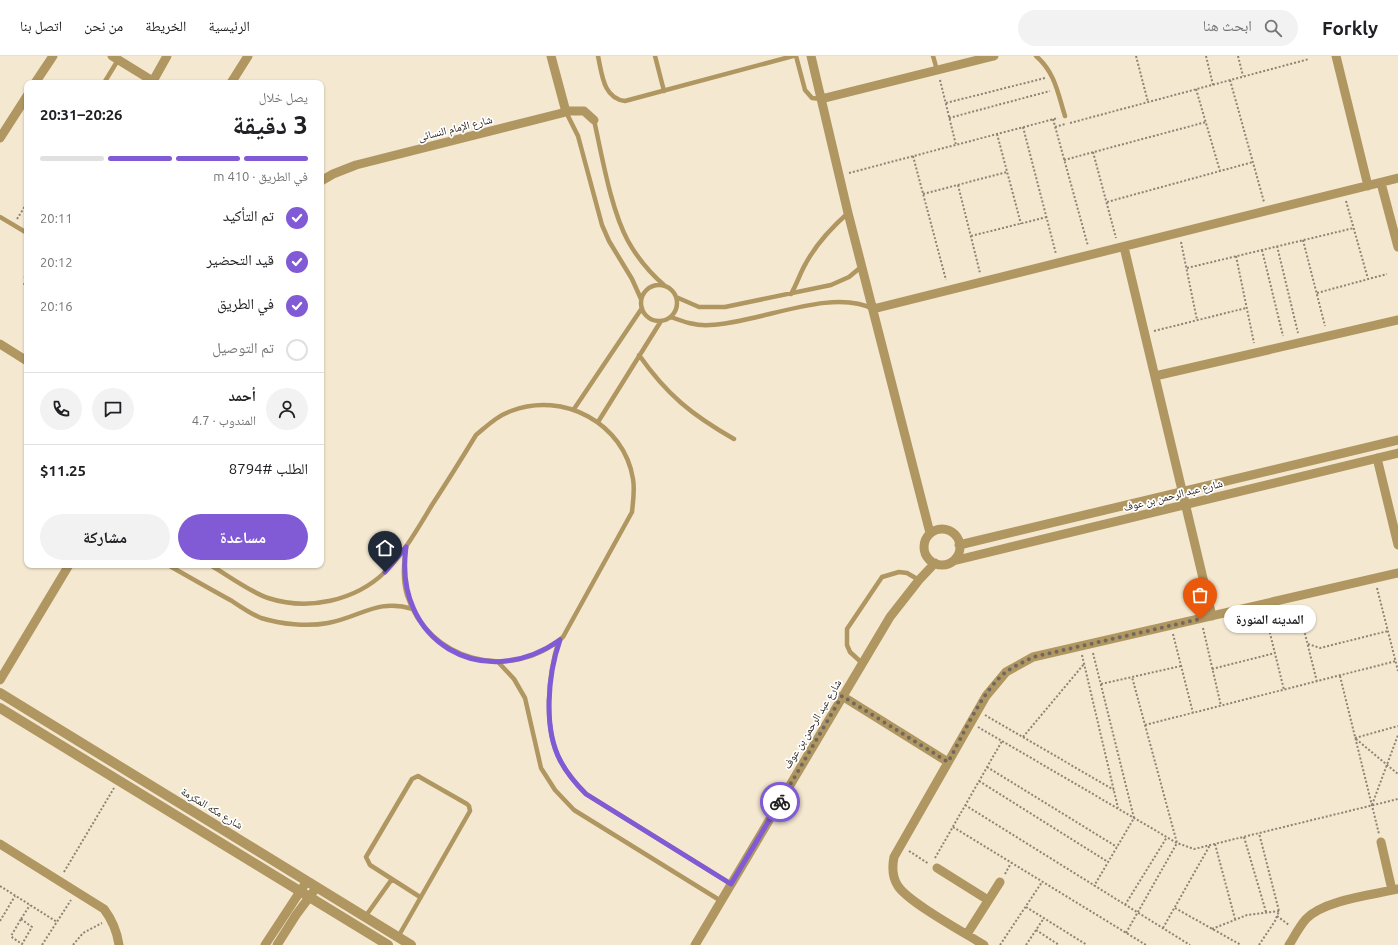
<!DOCTYPE html>
<html lang="ar">
<meta charset="utf-8">
<style>
body{margin:0;font-family:Ubuntu,"Noto Naskh Arabic",sans-serif;background:#f2f2f2;color:#202124;direction:rtl;height:100vh;display:flex;flex-direction:column;font-size:15px;white-space:nowrap}
*{box-sizing:border-box;margin:0}
p{font-size:13px;color:#757577}
.icon{flex:none;width:22px;height:22px;fill:none;stroke:currentColor;stroke-width:2;stroke-linecap:round;stroke-linejoin:round}
.map{position:relative;flex:1;overflow:hidden;direction:ltr}
.drawer{position:absolute;left:24px;top:24px;width:300px;height:488px;display:flex;flex-direction:column;background:#fff;border-radius:8px;box-shadow:0 1px 3px #0004;direction:rtl}
.drawer>*{flex:none}
.pin{position:absolute;display:grid;place-items:center;width:34px;height:34px;color:#fff;margin:-41px -17px;border-radius:50% 50% 50% 0;rotate:-45deg;box-shadow:0 0 4px #0007}
.pin .icon{rotate:45deg}
.courier{position:absolute;display:grid;place-items:center;width:40px;height:40px;margin:-20px;border:3px solid #815bd5;border-radius:50%;background:#fff;color:#222;box-shadow:0 1px 5px #0007}
.bubble{position:absolute;height:28px;border-radius:14px;background:#fff;box-shadow:0 1px 3px #0004;font-size:13px;font-weight:700;line-height:28px;text-align:center;direction:rtl}
.summary em{font-style:normal;font-weight:700}
.summary div{display:flex;flex-direction:column-reverse}
.summary{display:flex;align-items:center;justify-content:space-between;height:68px;padding:0 16px}
h1{font-size:26px;font-weight:700;line-height:30px}
.bar{display:grid;grid-template-columns:repeat(4,1fr);gap:6px 4px;align-content:center;height:48px;padding:0 16px}
.bar i{height:5px;border-radius:3px;background:#e0e0e0}
.bar .selected{background:#815bd5}
.bar p{grid-column:span 4}
.line{display:flex;align-items:center;gap:10px;padding:0 16px;border-top:1px solid #e0e0e0}
.line div{flex:1}
.round{display:grid;place-items:center;flex:none;width:42px;height:42px;border-radius:21px;background:#f2f2f2}
ol{padding:0 16px;list-style:none}
li{display:flex;align-items:center;gap:12px;height:44px}
li p{margin-inline-start:auto}
li .icon{padding:4px;border-radius:50%;background:#815bd5;color:#fff;stroke-width:4}
li:last-child{color:#757577}
li i{width:22px;height:22px;border:2px solid #e0e0e0;border-radius:50%}
.action{display:flex;gap:8px;margin-top:auto;padding:8px 16px}
.action a{flex:1;height:46px;border-radius:24px;background:#815bd5;color:#fff;font-size:16px;font-weight:700;line-height:46px;text-align:center}
.action a+a{background:#f2f2f2;color:#202124}
header{display:flex;align-items:center;gap:24px;box-sizing:border-box;height:56px;padding:0 20px;background:#fff;border-bottom:1px solid #e0e0e0}
header strong{font-size:19px}
nav{display:flex;gap:22px;margin-inline-start:auto;font-size:14px}
.search{width:280px;height:36px;background:#f2f2f2;display:flex;align-items:center;gap:10px;box-sizing:border-box;padding:0 14px;border-radius:22px;color:#757577;font-size:15px}
.map>svg:first-child{display:block}
.lines{fill:none;stroke-linecap:round;stroke-linejoin:round}
.path{stroke:#8d8475;stroke-width:2;stroke-dasharray:2 2;stroke-linecap:butt}
.service{stroke:#b09660;stroke-width:4.5}
.minor{stroke:#b09660;stroke-width:9}
.tertiary{stroke:#b09660;stroke-width:10}
.done{stroke:#716a5c;stroke-width:4;stroke-dasharray:0 7.2}
.route{stroke:#815bd5;stroke-width:5}
.labels{text-anchor:middle;stroke-width:3.5;stroke-linejoin:round;paint-order:stroke}
.street-label{font-size:11px;fill:#2b261e;stroke:#fff}
</style>
<header>
<strong>Forkly</strong>
<div class="search"><svg class="icon" aria-label="search" viewBox="0 0 24 24"><circle cx="10" cy="10" r="6"/><path d="M15 15l6 6"/></svg>ابحث هنا</div>
<nav><a>الرئيسية</a><a>الخريطة</a><a>من نحن</a><a>اتصل بنا</a></nav>
</header>
<div class="map">
<svg width="1398" height="889" viewBox="0 0 1398 889">
<rect width="100%" height="100%" fill="#f4e8d0"/>
<g class="lines">
<path class="path" d="M1136 0 1148 46
M1206 0 1213 29
M1238 0 1243 20
M940 24 956 89
M1230 24 1264 146
M1196 33 1220 115
M946 47 1045 22
M949 62 1050 35
M1053 63 1088 190
M1070 67 1309 3
M1023 71 1056 198
M1055 71 1065 68
M997 78 1021 168
M1093 96 1116 182
M913 100 946 224
M1064 104 1206 66
M849 117 1058 62
M958 129 980 217
M923 138 1007 116
M1346 145 1368 223
M1107 146 1253 106
M17 163 27 147
M971 180 1047 161
M1303 184 1325 270
M1181 186 1197 264
M1277 190 1298 277
M1262 194 1283 280
M1236 200 1254 287
M1187 212 1354 172
M24 227 27 237
M1317 237 1387 218
M1154 275 1246 252
M1377 532 1398 615
M1298 550 1317 626
M1265 557 1284 634
M1203 572 1221 650
M1173 578 1193 657
M1308 588 1320 592 1388 575
M1093 597 1134 762 1094 830
M1082 599 1118 752
M1212 613 1275 597
M1340 620 1379 778
M1101 628 1181 610
M985 659 1114 734
M1145 669 1396 605
M978 671 1177 787 1194 793 1398 743
M1023 681 1084 608
M1355 682 1398 670
M1356 683 1398 718
M987 711 1117 791
M979 725 1108 806
M965 749 1190 889
M1372 749 1398 679
M953 771 1146 889
M1244 781 1266 856
M1215 788 1235 863
M909 795 929 808
M935 802 1002 685
M64 816 114 732
M1005 818 1011 807
M0 830 57 866
M1125 849 1167 781
M1026 851 1087 889
M1175 852 1241 889
M1277 860 1289 869
M21 863 32 871 22 888 13 882 11 880Z
M21 863 30 849
M0 865 15 840
M1163 872 1210 789
M1212 873 1247 859 1279 855
M1036 874 1059 889
M1126 877 1177 787 1132 621
M42 889 71 844
M73 889 83 877 102 867
M1000 889 1042 826
M1026 889 1044 862
M1259 889 1275 865 1279 855 1259 777"/>
<path class="service" d="M598 0C602 18 603 42 625 45L793 0
M655 0 664 35
M796 0 805 34 812 42 821 43
M933 0 937 14
M1036 0C1055 16 1058 38 1065 60
M104 27 118 4
M566 56 578 80 602 169 609 185 632 223 641 243
M594 64C602 100 611 154 628 185 638 203 650 217 665 230
M0 161 27 177
M26 221 27 218
M641 247a18 18 0 1 1 36 0a18 18 0 1 1-36 0Z
M791 238C797 228 800 217 806 207 817 187 831 172 848 157
M676 241 699 251H725L831 229 849 221 861 211
M671 261C684 266 696 270 710 269 756 268 831 231 873 253
M639 299C667 339 692 359 734 383
M574 353 642 252
M598 366 661 265
M168 509C189 521 210 533 232 545 241 551 251 558 261 562 281 568 307 571 328 567 361 561 377 542 413 553
M210 509C226 518 252 537 268 542 308 555 355 545 385 516 404 497 418 472 432 449 447 426 462 402 476 379 487 370 497 360 511 355 563 335 624 367 633 423 635 434 633 445 632 456L563 581C511 627 428 605 407 539 402 523 404 507 406 491
M559 584C548 618 543 672 560 704 567 718 576 728 586 738L731 828
M499 607 514 623 525 642 541 712 555 734 574 754 721 845
M862 607 850 596 847 589V573L882 521 899 516 907 517 919 524
M365 861 392 823
M398 881 470 755 469 750 467 748 418 720 412 723 366 801 370 809 420 841"/>
<path class="minor" d="M112 0 156 27
M551 0 566 56
M811 0 848 157 930 477
M1336 0 1368 130
M153 25 167 0
M35 27 53 0
M231 27 248 0
M821 43 994 0
M0 82 27 40
M321 125 333 118 356 109 570 55H584L594 64
M1381 127 1398 191
M1124 191 1212 560
M873 253 1398 122
M0 288 27 305
M1155 320 1398 264
M1377 402 1398 489
M924 491a18 18 0 1 1 36 0a18 18 0 1 1-36 0Z
M959 489 1398 384
M953 505 1398 397
M0 624 69 509
M842 640 948 706
M1381 786 1392 834
M0 788 104 853C113 865 117 875 119 889
M937 812 988 844
M967 878 1000 826
M265 889 307 825
M277 889 296 859 316 832
M695 889 890 561 919 524 935 507
M984 889C965 877 908 846 898 830 892 821 892 811 894 801L986 640 1006 616 1033 601 1398 517
M1289 889C1294 881 1299 871 1306 863 1324 844 1372 839 1398 833"/>
<path class="tertiary" d="M0 637 411 889
M0 652 388 889"/>
</g>
<g class="lines">
<path class="done" d="M780 746 842 640 948 706C964 678 981 636 1006 616 1014 610 1024 606 1033 601L1200 563"/>
<path class="route" d="M385 516 406 491C393 585 482 638 560 584 548 618 543 671 560 704 567 718 576 728 586 738L731 828 780 746"/>
</g>
<g class="labels">
<g class="street-label">
<text transform="translate(455 72) rotate(-14)" y="4">شارع الإمام النسائى</text>
<text transform="translate(1173 439) rotate(-14)" y="4">شارع عبد الرحمن بن عوف</text>
<text transform="translate(812 668) rotate(-59)" y="4">شارع عبد الرحمن بن عوف</text>
<text transform="translate(212 752) rotate(31)" y="4">شارع مكه المكرمة</text>
</g>
</g>
</svg>
<div class="pin" style="left:1200px;top:563px;background:#ea580c"><svg class="icon" aria-label="bag" viewBox="0 0 24 24"><path d="M5 8h14l-1 12H6zM9 8a3 3 0 0 1 6 0"/></svg></div>
<div class="pin" style="left:385px;top:516px;background:#1f2937"><svg class="icon" aria-label="home" viewBox="0 0 24 24"><path d="M3 11l9-7 9 7M6 9v11h12V9"/></svg></div>
<div class="courier" style="left:780px;top:746px"><svg class="icon" aria-label="bike" viewBox="0 0 24 24"><circle cx="6" cy="16" r="4"/><circle cx="18" cy="16" r="4"/><path d="M6 16l4-8h5l3 8M10 8l3 8H6M13 5h3"/></svg></div>
<div class="bubble" style="left:1224px;top:549px;width:92px">المدينه المنورة</div>
<section class="drawer">
<div class="summary"><div><h1>3 دقيقة</h1><p>يصل خلال</p></div><em>20:26–20:31</em></div>
<div class="bar"><i class="selected"></i><i class="selected"></i><i class="selected"></i><i></i><p>في الطريق · 410 m</p></div>
<ol>
<li><svg class="icon" aria-label="check" viewBox="0 0 24 24"><path d="M5 12l5 5 9-10"/></svg>تم التأكيد<p>20:11</p></li>
<li><svg class="icon" aria-label="check" viewBox="0 0 24 24"><path d="M5 12l5 5 9-10"/></svg>قيد التحضير<p>20:12</p></li>
<li><svg class="icon" aria-label="check" viewBox="0 0 24 24"><path d="M5 12l5 5 9-10"/></svg>في الطريق<p>20:16</p></li>
<li><i></i>تم التوصيل</li>
</ol>
<div class="line" style="height:72px"><a class="round"><svg class="icon" aria-label="person" viewBox="0 0 24 24"><circle cx="12" cy="8" r="4"/><path d="M4 21q1-7 8-7t8 7"/></svg></a><div><b>أحمد</b><p>المندوب · 4.7</p></div><a class="round"><svg class="icon" aria-label="chat" viewBox="0 0 24 24"><path d="M4 5h16v11H9l-5 4z"/></svg></a><a class="round"><svg class="icon" aria-label="phone" viewBox="0 0 24 24"><path d="M5 4h4l2 5-3 2q2 4 5 5l2-3 5 2v4C11 20 4 13 5 4z"/></svg></a></div>
<div class="line" style="height:52px"><div>الطلب #8794</div><b>$11.25</b></div>
<div class="action"><a>مساعدة</a><a>مشاركة</a></div>
</section>
</div>
